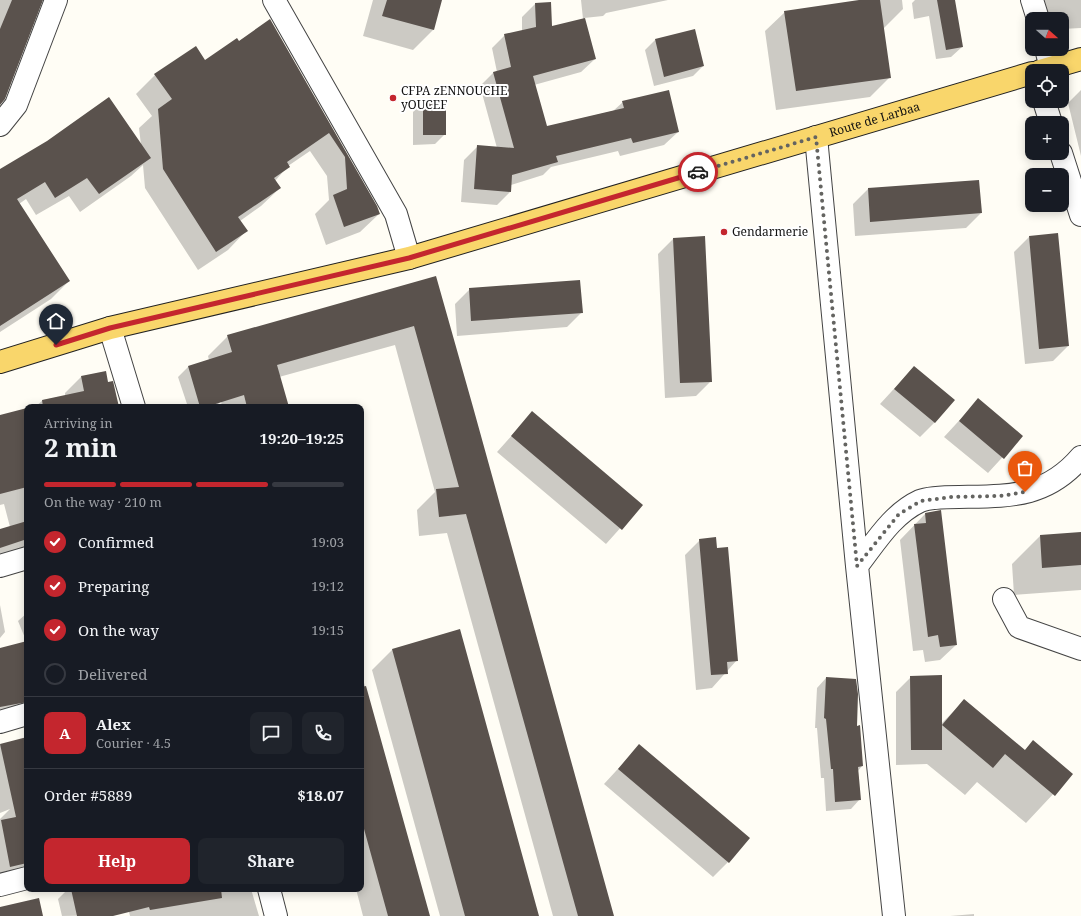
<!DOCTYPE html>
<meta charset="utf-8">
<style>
body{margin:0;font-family:"Noto Serif",serif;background:#20242c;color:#f1f3f6;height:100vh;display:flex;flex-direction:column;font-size:15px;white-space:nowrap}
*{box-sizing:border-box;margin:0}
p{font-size:13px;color:#9ea1a6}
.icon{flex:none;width:22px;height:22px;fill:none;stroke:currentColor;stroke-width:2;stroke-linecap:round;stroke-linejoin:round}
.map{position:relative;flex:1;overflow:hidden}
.panel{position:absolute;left:24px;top:404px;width:340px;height:488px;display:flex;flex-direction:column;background:#171b24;border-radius:8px;box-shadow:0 2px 10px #0003}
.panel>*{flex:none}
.needle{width:26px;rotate:111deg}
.fabs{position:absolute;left:1025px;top:12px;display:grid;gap:8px}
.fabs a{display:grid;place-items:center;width:44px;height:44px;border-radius:8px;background:#171b24;box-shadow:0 2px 10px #0003;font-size:20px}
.pin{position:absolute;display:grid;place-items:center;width:34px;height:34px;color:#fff;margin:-41px -17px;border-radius:50% 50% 50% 0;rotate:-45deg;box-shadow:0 0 4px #0007}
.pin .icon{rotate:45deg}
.courier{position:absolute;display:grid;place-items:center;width:40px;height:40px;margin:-20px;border:3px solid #c4262e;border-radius:50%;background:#fff;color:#222;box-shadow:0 1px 5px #0007}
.head em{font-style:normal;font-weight:700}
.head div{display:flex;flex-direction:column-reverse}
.head{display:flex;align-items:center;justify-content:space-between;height:68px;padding:0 20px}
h1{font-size:26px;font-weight:700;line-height:30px}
.bar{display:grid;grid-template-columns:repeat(4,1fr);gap:6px 4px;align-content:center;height:48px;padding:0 20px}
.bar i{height:5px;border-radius:3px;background:#363941}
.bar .current{background:#c4262e}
.bar p{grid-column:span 4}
.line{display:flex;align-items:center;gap:10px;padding:0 20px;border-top:1px solid #363941}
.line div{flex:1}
.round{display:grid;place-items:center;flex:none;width:42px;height:42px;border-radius:8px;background:#20242c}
ol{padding:0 20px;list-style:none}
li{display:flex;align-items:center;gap:12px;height:44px}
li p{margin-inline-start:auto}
li .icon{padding:4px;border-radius:50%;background:#c4262e;color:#fff;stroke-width:4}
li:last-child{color:#9ea1a6}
li i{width:22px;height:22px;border:2px solid #363941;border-radius:50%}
.button{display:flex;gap:8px;margin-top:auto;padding:8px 20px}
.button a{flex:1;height:46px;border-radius:8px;background:#c4262e;color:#fff;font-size:16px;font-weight:700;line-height:46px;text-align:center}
.button a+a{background:#20242c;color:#f1f3f6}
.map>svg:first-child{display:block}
.shadow{fill:#0003}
.building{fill:#5a524d}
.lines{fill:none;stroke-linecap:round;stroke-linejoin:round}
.minor-casing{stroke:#444;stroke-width:24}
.major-casing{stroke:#222;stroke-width:24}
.minor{stroke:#fff;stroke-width:22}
.major{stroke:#f9d66b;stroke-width:22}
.done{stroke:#646461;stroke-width:4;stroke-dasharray:0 7.2}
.route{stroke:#c4262e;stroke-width:5}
.poi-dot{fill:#c4262e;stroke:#fff;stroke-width:1.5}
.labels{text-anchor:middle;stroke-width:4;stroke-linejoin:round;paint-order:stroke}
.poi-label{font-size:12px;fill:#111;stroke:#fff;text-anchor:start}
.street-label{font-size:12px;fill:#111;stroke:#fff}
</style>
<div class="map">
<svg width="1081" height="916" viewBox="0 0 1081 916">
<rect width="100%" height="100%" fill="#fffdf5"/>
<path class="shadow" d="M0 0H42L0 103Z
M373 0H441L433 30 413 50 363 36Z
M581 0H668L606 13 603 16 584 18 595 59 581 72 534 85 546 127 613 111 623 102 678 132 664 145 620 156 618 151 551 167 543 175 511 185 510 192 497 205 461 202 464 160 477 147 497 148 480 86 493 73 497 72 492 48 505 35 522 31V17L535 4 551 28 583 19Z
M866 0H902L903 9 883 29 890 77 870 97 776 110 765 31 785 12Z
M915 0H954L962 47 951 57 936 59 929 16 914 19 912 3Z
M1037 0H1081V28L1062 29V19H1042Z
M270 21 379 214 360 232 326 245 315 214 329 200 327 176 310 151 288 166 275 181 280 188 261 206 240 221 246 231 228 250 198 270 145 188 143 165 131 176 80 212 69 196 36 215 26 199 19 204 69 281 51 299 0 332V170L141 145 139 128 152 116 136 94 155 75 205 61 238 42Z
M655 40 703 66 693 76 654 86 645 50Z
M1081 90V156L1068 103Z
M423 102 445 134 435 144 413 145V112Z
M868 189 981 213 966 228 855 236 853 204Z
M704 237 711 381 696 396 665 398 658 254 673 239Z
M1029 237 1068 346 1053 361 1025 364 1014 252Z
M436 278 613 916H553L447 533 419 536 417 510 435 492 395 345 279 377 288 407H222L221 401 215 407H188L178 377 188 367 209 360 208 356 228 336Z
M470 289 582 312 567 327 457 336 455 304Z
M914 367 935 422 920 437 880 404Z
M105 372 107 383 118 407H35L43 400 65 396V393L81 377Z
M978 400 1022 436 988 473 944 437Z
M27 409V549L0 558V530L10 527 4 504 0 505V416Z
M532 413 641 505 606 544 497 452Z
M931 512 956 645 940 660 925 662 923 650 913 651 900 540 925 514Z
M1081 534V590L1014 595 1012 564 1040 536Z
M700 540 716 549 737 660 712 688 696 690 685 555Z
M0 605 5 632 0 638Z
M27 613V637L25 638 18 621Z
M459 630 538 916H440L372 670 392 650Z
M27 660V709L0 719V666Z
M361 672 429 916H363L356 889H361Z
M911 677 941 724 964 701 1024 751 1033 742 1072 774 1026 823 977 782 965 795 927 764 896 765V692Z
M826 678 856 727 862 766 858 771 860 799 851 809 826 811 824 778H821L817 728H815L817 688Z
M27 738V874L0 881V819L10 809 0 813V745Z
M639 746 728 862 713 877 604 784Z
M68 889H110L116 915 62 916 58 899Z
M123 889H251L259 916H130Z
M974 914V916H950Z"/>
<path class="building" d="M12 0H43L5 99 0 105V29Z
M387 0H442L434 30 382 16Z
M859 0H880L891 78 796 91 784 11Z
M937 0H955L963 47 946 50Z
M551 2 552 26 585 18 596 59 533 76 547 126 624 108 622 101 669 90 679 132 633 143 631 138 556 156 558 162 512 175 511 192 474 189 477 145 514 148 493 72 511 67 504 34 536 27 535 3Z
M270 19 377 206 380 214 344 227 333 195 347 189 345 157 329 133 287 162 290 167 274 178 281 188 238 217 248 231 216 252 163 169 158 109 172 99 154 74 196 46 205 60 237 38 239 41Z
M695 29 704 66 664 77 655 39Z
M109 97 151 158 99 194 87 178 55 198 45 182 17 199 70 281 0 326V169L47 141Z
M423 101H446V135H423Z
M979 180 982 213 870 222 868 188Z
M1058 233 1069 346 1039 349 1029 236Z
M705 236 712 382 680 383 673 238Z
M436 276 473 407 614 916H578L466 514 439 517 436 489 459 487 414 326 277 365 289 407H247L244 395 206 407H200L188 366 232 352 227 335Z
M580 280 583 313 471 321 469 288Z
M914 366 955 400 935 423 894 389Z
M106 371 108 382 113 381 119 407H43L42 400 84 391 81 376Z
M978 398 1023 436 1004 459 959 421Z
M27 408V487L0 494V415Z
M532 411 643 505 622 530 511 436Z
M941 510 957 645 940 647 938 635 928 637 914 524 926 523 925 513Z
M27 521V539L0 548V529Z
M1081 532V565L1042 568 1040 535Z
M716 537 717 548 728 547 738 661 727 662 728 674 711 675 699 539Z
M460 629 539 916H465L392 649Z
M27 641V702L0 707V648Z
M942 675V750H911L910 676Z
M826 677 856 679 858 694 857 726 860 725 863 766 858 767 861 800 835 802 833 769H831L826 719 824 718Z
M366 686 430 916H388L361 818V687Z
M964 699 1025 750 1033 740 1073 774 1055 796 1005 754 993 768 942 725Z
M27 737V863L10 867 1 820 16 817 0 744Z
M639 744 750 838 729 863 618 769Z
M71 889H221L222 898 150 910 149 907 113 916H77Z
M39 898 43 916H0V907Z"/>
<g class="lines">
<defs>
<path id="minor" d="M274 0 396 214 409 258
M1032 0 1038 19
M1046 49 1051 68
M1044 101 1051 123
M0 125 16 105 56 0
M816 137 857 566 894 916
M1061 153 1081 215
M110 328 134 407
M0 566 27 558
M857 566C875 543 892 514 920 501 930 497 948 497 959 497 1009 496 1046 498 1081 457
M1004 599 1019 627 1081 649
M0 722 27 714
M0 885 27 878
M269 889 276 916"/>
<g id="major">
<path d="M1040 71 1081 59"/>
<path id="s1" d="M0 362 110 328 409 258 1032 73"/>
</g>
</defs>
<use href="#minor" class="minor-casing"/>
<use href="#major" class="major-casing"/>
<use href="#minor" class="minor"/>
<use href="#major" class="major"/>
</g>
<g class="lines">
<path class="done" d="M698 172 816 137 857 566 899 514 921 501 951 497 1000 496 1025 492"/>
<path class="route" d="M56 345 110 328 409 258 698 172"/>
</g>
<g class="poi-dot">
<circle cx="393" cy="98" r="4"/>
<circle cx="724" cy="232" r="4"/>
</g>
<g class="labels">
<g class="poi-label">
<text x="401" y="95">CFPA zENNOUCHE<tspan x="401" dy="14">yOUCEF</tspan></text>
<text x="732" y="236">Gendarmerie</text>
</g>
<g class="street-label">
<text dy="4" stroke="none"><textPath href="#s1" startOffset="908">Route de Larbaa</textPath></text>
</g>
</g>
</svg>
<div class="fabs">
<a><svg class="needle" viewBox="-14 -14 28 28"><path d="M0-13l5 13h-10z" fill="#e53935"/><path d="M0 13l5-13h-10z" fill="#9ea1a6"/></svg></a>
<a><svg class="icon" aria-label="locate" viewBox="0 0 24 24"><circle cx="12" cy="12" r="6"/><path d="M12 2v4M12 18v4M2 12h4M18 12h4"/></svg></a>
<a>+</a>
<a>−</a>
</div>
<div class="pin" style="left:1025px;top:492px;background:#ea580c"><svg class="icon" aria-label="bag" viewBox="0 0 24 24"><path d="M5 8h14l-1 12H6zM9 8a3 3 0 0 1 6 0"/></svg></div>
<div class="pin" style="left:56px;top:345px;background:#1f2937"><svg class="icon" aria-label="home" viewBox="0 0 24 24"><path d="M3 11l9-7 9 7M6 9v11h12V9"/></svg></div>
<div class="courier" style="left:698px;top:172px"><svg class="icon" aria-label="car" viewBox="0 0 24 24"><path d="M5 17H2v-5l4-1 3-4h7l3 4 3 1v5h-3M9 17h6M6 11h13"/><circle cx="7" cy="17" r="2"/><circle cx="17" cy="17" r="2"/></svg></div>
<section class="panel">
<div class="head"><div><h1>2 min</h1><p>Arriving in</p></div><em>19:20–19:25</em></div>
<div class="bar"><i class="current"></i><i class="current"></i><i class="current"></i><i></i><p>On the way · 210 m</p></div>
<ol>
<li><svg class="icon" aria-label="check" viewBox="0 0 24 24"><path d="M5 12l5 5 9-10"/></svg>Confirmed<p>19:03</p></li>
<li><svg class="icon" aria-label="check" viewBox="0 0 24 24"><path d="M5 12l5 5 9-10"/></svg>Preparing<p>19:12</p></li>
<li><svg class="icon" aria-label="check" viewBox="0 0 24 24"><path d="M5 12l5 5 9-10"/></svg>On the way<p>19:15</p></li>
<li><i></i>Delivered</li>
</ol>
<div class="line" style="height:72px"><b class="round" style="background:#c4262e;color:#fff">A</b><div><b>Alex</b><p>Courier · 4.5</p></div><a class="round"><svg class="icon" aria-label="chat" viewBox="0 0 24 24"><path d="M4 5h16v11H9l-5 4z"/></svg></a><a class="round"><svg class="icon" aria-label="phone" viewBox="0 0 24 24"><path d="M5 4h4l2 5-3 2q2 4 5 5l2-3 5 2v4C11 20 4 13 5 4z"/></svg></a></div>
<div class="line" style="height:52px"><div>Order #5889</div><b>$18.07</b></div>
<div class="button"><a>Help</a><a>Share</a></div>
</section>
</div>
